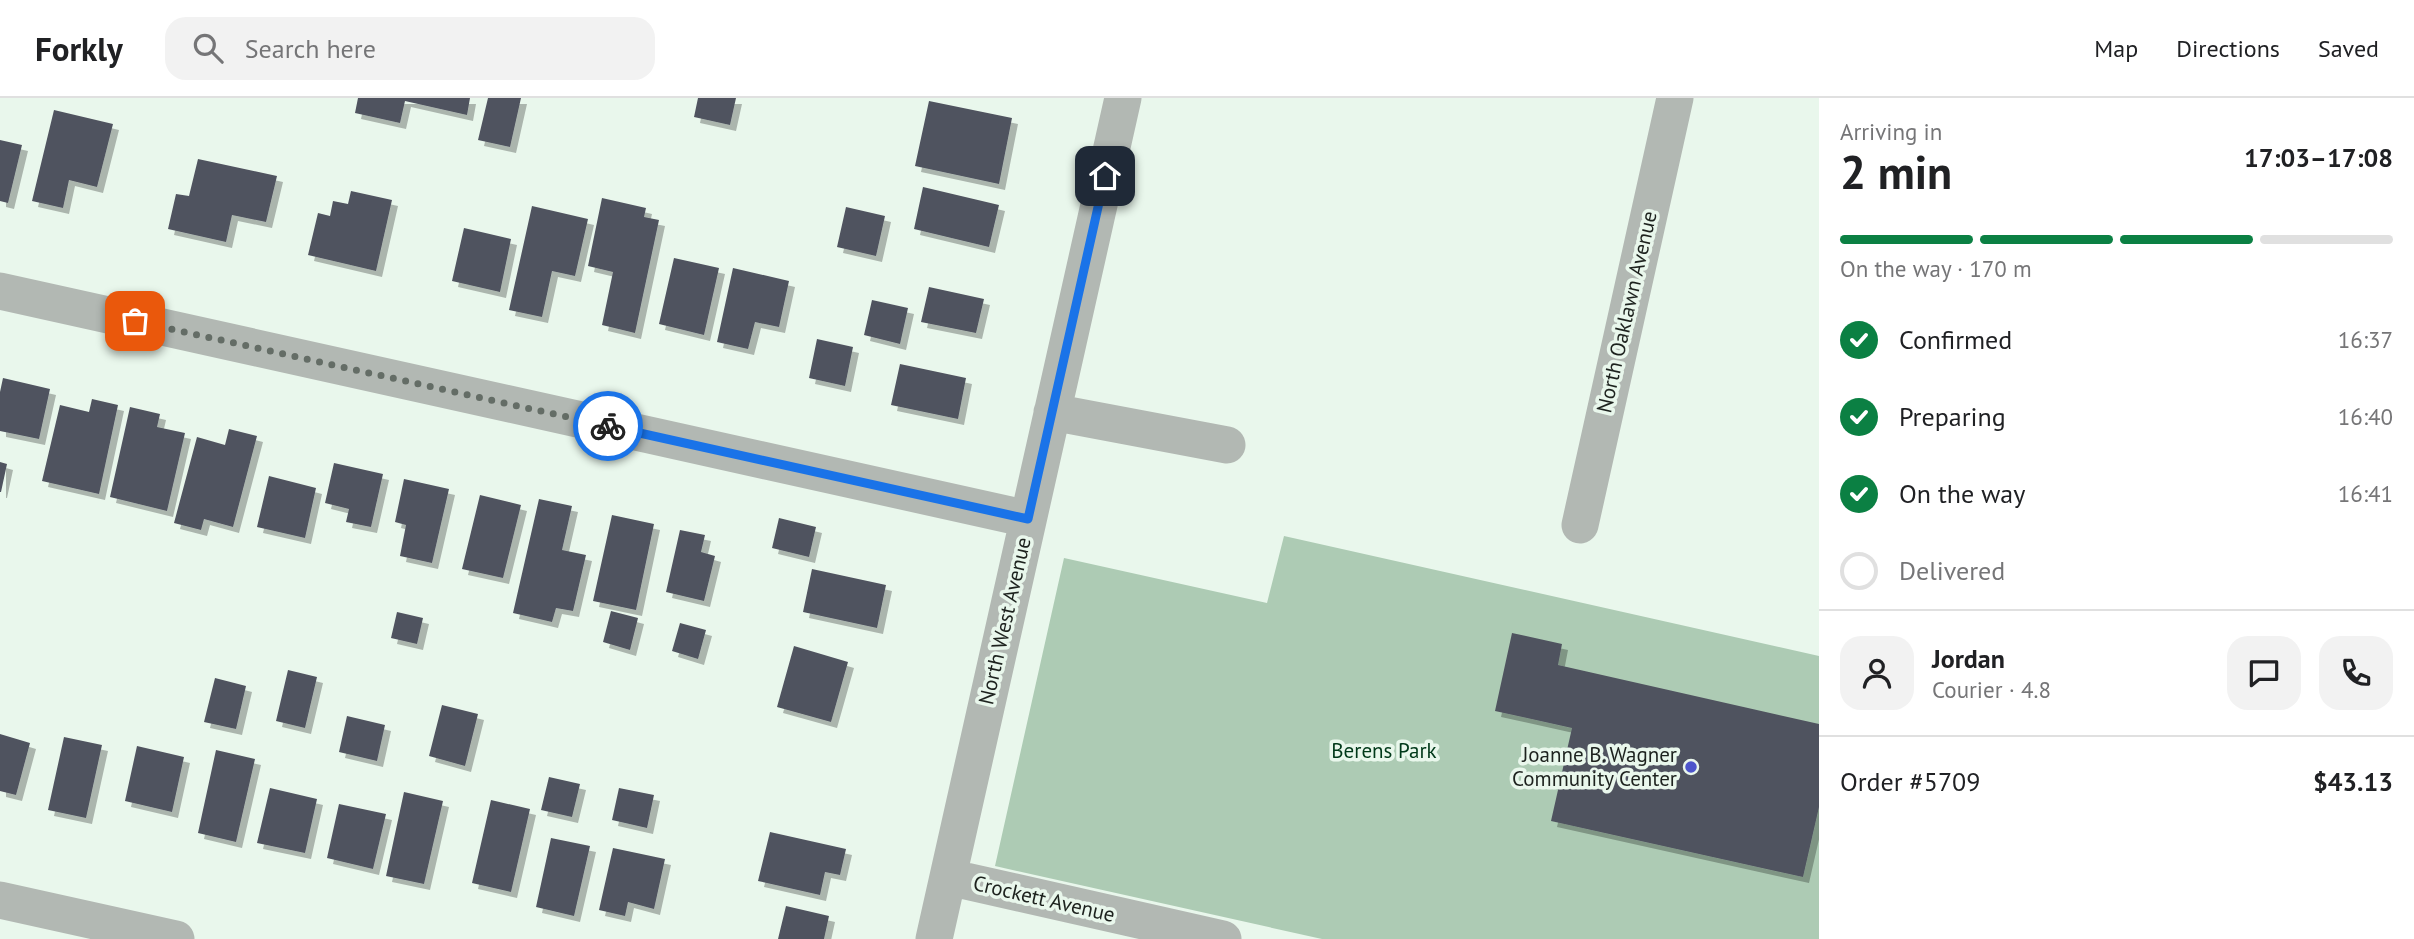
<!DOCTYPE html>
<meta charset="utf-8">
<style>
body{margin:0;font-family:"PT Sans",sans-serif;background:#f2f2f2;color:#202124;height:100vh;display:flex;flex-direction:column;font-size:26px;white-space:nowrap}
*{box-sizing:border-box;margin:0}
p{font-size:23px;color:#757577}
.icon{flex:none;width:38px;height:38px;fill:none;stroke:currentColor;stroke-width:2;stroke-linecap:round;stroke-linejoin:round}
.map{position:relative;flex:1;overflow:hidden}
.details{display:flex;flex-direction:column;background:#fff;width:595px}
.details>*{flex:none}
.pin{position:absolute;display:grid;place-items:center;width:60px;height:60px;color:#fff;margin:-30px;border-radius:14px;box-shadow:0 4px 10px #0006}
.courier{position:absolute;display:grid;place-items:center;width:70px;height:70px;margin:-35px;border:5px solid #1a73e8;border-radius:50%;background:#fff;color:#222;box-shadow:0 2px 9px #0007}
.summary em{font-style:normal;font-weight:800}
.summary div{display:flex;flex-direction:column-reverse}
.summary{display:flex;align-items:center;justify-content:space-between;height:119px;padding:0 21px}
h1{font-size:46px;font-weight:800;line-height:52px}
.bar{display:grid;grid-template-columns:repeat(4,1fr);gap:10px 7px;align-content:center;height:84px;padding:0 21px}
.bar i{height:9px;border-radius:5px;background:#e0e0e0}
.bar .selected{background:#0b8043}
.bar p{grid-column:span 4}
.line{display:flex;align-items:center;gap:18px;padding:0 21px;border-top:2px solid #e0e0e0}
.line div{flex:1}
.round{display:grid;place-items:center;flex:none;width:74px;height:74px;border-radius:21px;background:#f2f2f2}
ol{padding:0 21px;list-style:none}
li{display:flex;align-items:center;gap:21px;height:77px}
li p{margin-inline-start:auto}
li .icon{padding:7px;border-radius:50%;background:#0b8043;color:#fff;stroke-width:4}
li:last-child{color:#757577}
li i{width:38px;height:38px;border:4px solid #e0e0e0;border-radius:50%}
header{display:flex;align-items:center;gap:42px;box-sizing:border-box;height:98px;padding:0 35px;background:#fff;border-bottom:2px solid #e0e0e0}
header strong{font-size:33px}
nav{display:flex;gap:38px;margin-inline-start:auto;font-size:24px}
.search{width:490px;height:63px;background:#f2f2f2;display:flex;align-items:center;gap:18px;box-sizing:border-box;padding:0 24px;border-radius:21px;color:#757577;font-size:26px}
main{display:flex;flex:1;min-height:0}
.map>svg:first-child{display:block}
.green{fill:#adcbb4}
.building{fill:#50535f;filter:url(#shadow)}
.lines{fill:none;stroke-linecap:round;stroke-linejoin:round}
.minor{stroke:#b2b8b3;stroke-width:37}
.done{stroke:#646d66;stroke-width:7;stroke-dasharray:0 12.6}
.route{stroke:#1a73e8;stroke-width:9}
.poi-dot{fill:#4d55cb;stroke:#e9f7ec;stroke-width:2.5}
.labels{text-anchor:middle;stroke-width:7;stroke-linejoin:round;paint-order:stroke}
.street-label{font-size:21px;fill:#1d221e;stroke:#e9f7ec}
.park-label{font-size:21px;fill:#003919;stroke:#e9f7ec}
.poi-label{font-size:21px;fill:#1d221e;stroke:#e9f7ec;text-anchor:end}
</style>
<header>
<strong>Forkly</strong>
<div class="search"><svg class="icon" aria-label="search" viewBox="0 0 24 24"><circle cx="10" cy="10" r="6"/><path d="M15 15l6 6"/></svg>Search here</div>
<nav><a>Map</a><a>Directions</a><a>Saved</a></nav>
</header>
<main>
<div class="map">
<svg width="1819" height="841" viewBox="0 0 1819 841">
<defs>
<filter id="shadow"><feDropShadow dx="6" dy="6" stdDeviation="0" flood-color="#0004"/></filter>
</defs>
<rect width="100%" height="100%" fill="#e9f7ec"/>
<path class="green" d="M1284 438 1819 558V841H1322L995 768 1064 460 1267 505Z"/>
<path class="building" d="M358 0H470L467 17 405 3 400 25 355 15Z
M488 0H521L510 49 478 42Z
M698 0H736L730 27 694 19Z
M929 3 1012 20 999 86 915 68Z
M54 12 113 26 97 89 69 82 63 110 32 103Z
M0 42 22 47 8 105 0 103Z
M198 61 277 78 266 124 232 117 226 144 168 131 176 96 189 98Z
M923 89 999 107 989 149 914 131Z
M351 93 392 102 376 173 308 157 318 115 330 118 333 103 348 106Z
M602 100 646 110 644 119 659 122 635 235 602 227 613 174 588 168Z
M532 108 588 121 575 178 552 173 542 219 509 212Z
M846 109 885 118 876 158 837 149Z
M464 130 511 141 500 194 452 183Z
M674 160 719 170 704 237 659 226Z
M733 170 789 183 779 229 755 224 748 251 717 244Z
M929 189 984 201 976 235 921 224Z
M872 202 908 210 900 246 864 237Z
M817 241 853 249 845 288 809 280Z
M900 266 966 280 958 321 891 307Z
M3 280 50 291 39 341 0 333V294Z
M92 301 118 307 99 396 42 383 60 307 89 314Z
M130 309 160 316 157 329 185 335 167 413 110 399Z
M229 331 257 338 233 429 204 421 201 432 174 425 197 339 225 347Z
M0 364 7 366 1 394H0Z
M334 365 383 376 371 429 346 424 349 411 325 405Z
M269 378 316 390 305 440 257 429Z
M404 381 449 391 432 465 400 458 406 427 395 424Z
M480 397 521 407 503 480 462 471Z
M539 401 572 408 562 452 586 457 573 513 556 510 552 524 513 515Z
M612 417 654 426 636 512 593 503Z
M779 420 816 429 809 459 772 450Z
M680 432 705 437 701 454 715 458 704 503 666 494Z
M812 471 886 487 877 530 803 514Z
M611 513 638 520 630 552 603 544Z
M397 514 423 520 417 546 391 540Z
M680 525 706 532 698 561 672 553Z
M1512 535 1562 546 1558 567 1819 626V709L1803 779 1551 723 1572 630 1495 613Z
M794 548 848 564 831 624 777 609Z
M288 572 317 579 305 630 276 623Z
M215 580 246 588 236 631 204 624Z
M442 607 478 616 465 668 429 658Z
M347 618 385 627 377 663 339 654Z
M0 636 30 645 16 697 0 693Z
M64 639 102 647 86 720 48 712Z
M137 648 184 659 172 714 125 703Z
M216 652 255 661 236 744 198 735Z
M549 679 580 686 572 719 541 712Z
M270 690 317 701 305 755 257 745Z
M619 690 654 697 647 730 612 722Z
M404 694 443 703 424 786 386 778Z
M491 702 530 711 511 794 472 785Z
M339 706 386 716 373 771 327 760Z
M770 734 846 751 840 777 825 774 820 797 758 783Z
M551 740 590 748 574 818 536 809Z
M613 750 665 761 654 811 628 804 625 818 599 812Z
M786 808 829 818 824 841H778Z"/>
<g class="lines">
<path class="minor" d="M0 193 1028 421
M1052 314 1227 347
M1580 427 1675 0
M948 779 1223 841
M0 802 176 841
M934 841 1123 0"/>
</g>
<g class="lines">
<path class="done" d="M135 223 608 328"/>
<path class="route" d="M608 328 1028 421 1105 78"/>
</g>
<circle class="poi-dot" cx="1691" cy="669" r="7"/>
<g class="labels">
<g class="street-label">
<text transform="translate(1627 214) rotate(-77)" y="7">North Oaklawn Avenue</text>
<text transform="translate(1005 523) rotate(-77)" y="7">North West Avenue</text>
<text transform="translate(1044 801) rotate(13)" y="7">Crockett Avenue</text>
</g>
<g class="park-label">
<text x="1384" y="660">Berens Park</text>
</g>
<g class="poi-label">
<text x="1677" y="664">Joanne B. Wagner<tspan x="1677" dy="24">Community Center</tspan></text>
</g>
</g>
</svg>
<div class="pin" style="left:135px;top:223px;background:#ea580c"><svg class="icon" aria-label="bag" viewBox="0 0 24 24"><path d="M5 8h14l-1 12H6zM9 8a3 3 0 0 1 6 0"/></svg></div>
<div class="pin" style="left:1105px;top:78px;background:#1f2937"><svg class="icon" aria-label="home" viewBox="0 0 24 24"><path d="M3 11l9-7 9 7M6 9v11h12V9"/></svg></div>
<div class="courier" style="left:608px;top:328px"><svg class="icon" aria-label="bike" viewBox="0 0 24 24"><circle cx="6" cy="16" r="4"/><circle cx="18" cy="16" r="4"/><path d="M6 16l4-8h5l3 8M10 8l3 8H6M13 5h3"/></svg></div>
</div>
<section class="details">
<div class="summary"><div><h1>2 min</h1><p>Arriving in</p></div><em>17:03–17:08</em></div>
<div class="bar"><i class="selected"></i><i class="selected"></i><i class="selected"></i><i></i><p>On the way · 170 m</p></div>
<ol>
<li><svg class="icon" aria-label="check" viewBox="0 0 24 24"><path d="M5 12l5 5 9-10"/></svg>Confirmed<p>16:37</p></li>
<li><svg class="icon" aria-label="check" viewBox="0 0 24 24"><path d="M5 12l5 5 9-10"/></svg>Preparing<p>16:40</p></li>
<li><svg class="icon" aria-label="check" viewBox="0 0 24 24"><path d="M5 12l5 5 9-10"/></svg>On the way<p>16:41</p></li>
<li><i></i>Delivered</li>
</ol>
<div class="line" style="height:126px"><a class="round"><svg class="icon" aria-label="person" viewBox="0 0 24 24"><circle cx="12" cy="8" r="4"/><path d="M4 21q1-7 8-7t8 7"/></svg></a><div><b>Jordan</b><p>Courier · 4.8</p></div><a class="round"><svg class="icon" aria-label="chat" viewBox="0 0 24 24"><path d="M4 5h16v11H9l-5 4z"/></svg></a><a class="round"><svg class="icon" aria-label="phone" viewBox="0 0 24 24"><path d="M5 4h4l2 5-3 2q2 4 5 5l2-3 5 2v4C11 20 4 13 5 4z"/></svg></a></div>
<div class="line" style="height:91px"><div>Order #5709</div><b>$43.13</b></div>
</section>
</main>
